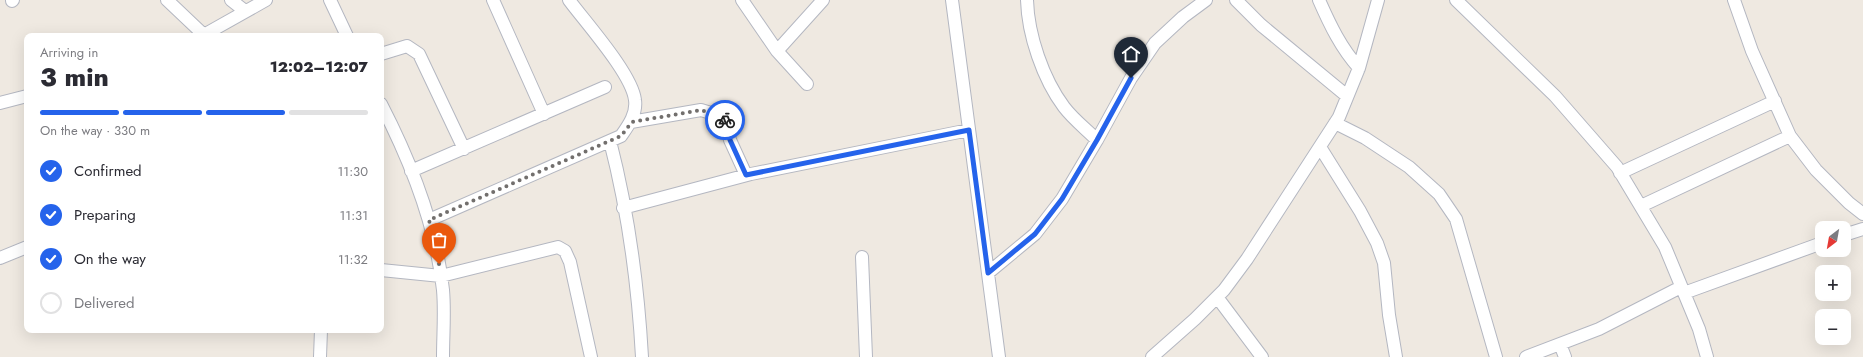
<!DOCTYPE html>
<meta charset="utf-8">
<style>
body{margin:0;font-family:Jost,sans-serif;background:#f7f7f7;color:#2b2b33;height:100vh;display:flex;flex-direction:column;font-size:15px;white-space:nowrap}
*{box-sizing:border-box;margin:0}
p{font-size:13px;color:#7c7c81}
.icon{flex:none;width:22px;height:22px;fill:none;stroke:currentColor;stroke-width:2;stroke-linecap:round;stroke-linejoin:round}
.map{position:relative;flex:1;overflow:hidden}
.drawer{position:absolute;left:24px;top:33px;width:360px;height:300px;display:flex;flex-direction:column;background:#fff;border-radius:8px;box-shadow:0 4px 16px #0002}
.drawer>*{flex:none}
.needle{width:26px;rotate:211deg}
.tools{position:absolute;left:1815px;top:221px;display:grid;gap:8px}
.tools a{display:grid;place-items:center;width:36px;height:36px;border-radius:8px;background:#fff;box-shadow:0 4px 16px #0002;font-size:20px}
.pin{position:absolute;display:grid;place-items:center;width:34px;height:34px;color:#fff;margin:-41px -17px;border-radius:50% 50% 50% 0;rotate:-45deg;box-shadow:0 0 4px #0007}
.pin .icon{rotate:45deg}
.courier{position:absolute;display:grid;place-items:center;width:40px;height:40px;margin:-20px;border:3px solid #2563eb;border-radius:50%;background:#fff;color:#222;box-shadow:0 1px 5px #0007}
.overview em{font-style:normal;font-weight:800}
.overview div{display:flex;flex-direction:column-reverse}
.overview{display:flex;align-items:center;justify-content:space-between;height:68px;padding:0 16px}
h1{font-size:26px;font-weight:800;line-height:30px}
.bar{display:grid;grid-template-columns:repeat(4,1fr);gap:6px 4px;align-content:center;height:48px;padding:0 16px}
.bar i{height:5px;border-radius:3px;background:#e1e1e2}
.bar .selected{background:#2563eb}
.bar p{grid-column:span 4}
ol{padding:0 16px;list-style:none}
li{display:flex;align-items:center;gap:12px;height:44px}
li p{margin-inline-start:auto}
li .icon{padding:4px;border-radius:50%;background:#2563eb;color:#fff;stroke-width:4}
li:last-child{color:#7c7c81}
li i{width:22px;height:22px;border:2px solid #e1e1e2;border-radius:50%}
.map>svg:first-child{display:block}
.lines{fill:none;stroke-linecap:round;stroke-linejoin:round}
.minor-casing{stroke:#b4b7c1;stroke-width:14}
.minor{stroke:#fff;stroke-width:12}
.done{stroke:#726f6d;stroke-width:4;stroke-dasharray:0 7.2}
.route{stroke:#2563eb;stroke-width:5}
</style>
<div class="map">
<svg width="1863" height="357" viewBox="0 0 1863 357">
<rect width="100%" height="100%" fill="#efe9e1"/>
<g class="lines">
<defs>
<path id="minor" d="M167 0 205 36
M231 0 245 11
M330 0 347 36
M493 0 544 114
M742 0 777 51 807 84
M952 0 999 357
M1027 0C1028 35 1043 79 1064 107 1073 119 1086 129 1097 140
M1236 0 1261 25 1347 96
M1319 0C1330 25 1341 48 1359 68
M1456 0 1555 96 1617 167 1665 247 1699 329 1707 357
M1734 0 1752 51 1790 136 1816 170 1849 203 1863 214
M12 1 13 0
M202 36 266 0
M777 51 823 0
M381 54 407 46 419 54 464 149
M0 103 27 96
M381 104C411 162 436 225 443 290 445 312 443 335 443 357
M631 122 701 110 724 117 730 140 746 175
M1335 123 1365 138 1409 167 1439 194 1456 219 1496 357
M610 141C628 211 638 285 642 357
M1320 147 1360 211 1377 243 1384 263 1389 315 1396 357
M411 171 605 87
M1620 173 1775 101
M1641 206 1790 136
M623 208 751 174 969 130
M429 220 621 136C628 126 637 114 635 100 632 74 586 23 569 0
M1844 235 1863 229
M862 257 866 357
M0 258 27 247
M381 270 441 276 558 247 565 251 570 262 591 357
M988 273 1035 234 1062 199 1097 140 1131 78 1155 43 1183 17 1206 0
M1684 293 1822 243
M1217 297 1262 357
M1560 344 1565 357
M320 357 321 330
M1152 357 1195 319 1224 290 1247 259 1339 117 1359 68 1378 0
M1526 357 1599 329 1681 287"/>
</defs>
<use href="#minor" class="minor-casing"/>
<use href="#minor" class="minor"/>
</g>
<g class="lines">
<path class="done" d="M439 264 429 220 621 136 632 122 701 110 724 117 725 120"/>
<path class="route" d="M725 120 730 140 746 175 969 130 988 273 1035 234 1062 199 1097 140 1131 78"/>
</g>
</svg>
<div class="tools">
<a><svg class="needle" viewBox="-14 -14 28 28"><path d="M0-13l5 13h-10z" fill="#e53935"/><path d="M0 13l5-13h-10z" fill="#7c7c81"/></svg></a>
<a>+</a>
<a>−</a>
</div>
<div class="pin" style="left:439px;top:264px;background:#ea580c"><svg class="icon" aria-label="bag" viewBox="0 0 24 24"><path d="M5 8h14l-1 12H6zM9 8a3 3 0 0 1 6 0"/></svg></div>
<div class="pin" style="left:1131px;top:78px;background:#1f2937"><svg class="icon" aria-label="home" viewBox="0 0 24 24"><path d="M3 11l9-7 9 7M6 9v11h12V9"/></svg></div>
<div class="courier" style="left:725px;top:120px"><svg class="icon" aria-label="bike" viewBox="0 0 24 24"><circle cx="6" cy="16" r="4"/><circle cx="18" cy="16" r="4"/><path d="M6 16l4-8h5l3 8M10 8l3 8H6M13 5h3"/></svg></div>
<section class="drawer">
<div class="overview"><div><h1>3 min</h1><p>Arriving in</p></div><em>12:02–12:07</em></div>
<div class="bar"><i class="selected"></i><i class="selected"></i><i class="selected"></i><i></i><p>On the way · 330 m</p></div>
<ol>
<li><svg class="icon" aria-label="check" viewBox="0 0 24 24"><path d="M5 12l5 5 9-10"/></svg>Confirmed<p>11:30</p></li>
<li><svg class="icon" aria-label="check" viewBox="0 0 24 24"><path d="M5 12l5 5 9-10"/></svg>Preparing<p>11:31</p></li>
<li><svg class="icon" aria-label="check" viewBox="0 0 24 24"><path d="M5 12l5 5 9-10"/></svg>On the way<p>11:32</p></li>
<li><i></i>Delivered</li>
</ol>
</section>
</div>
